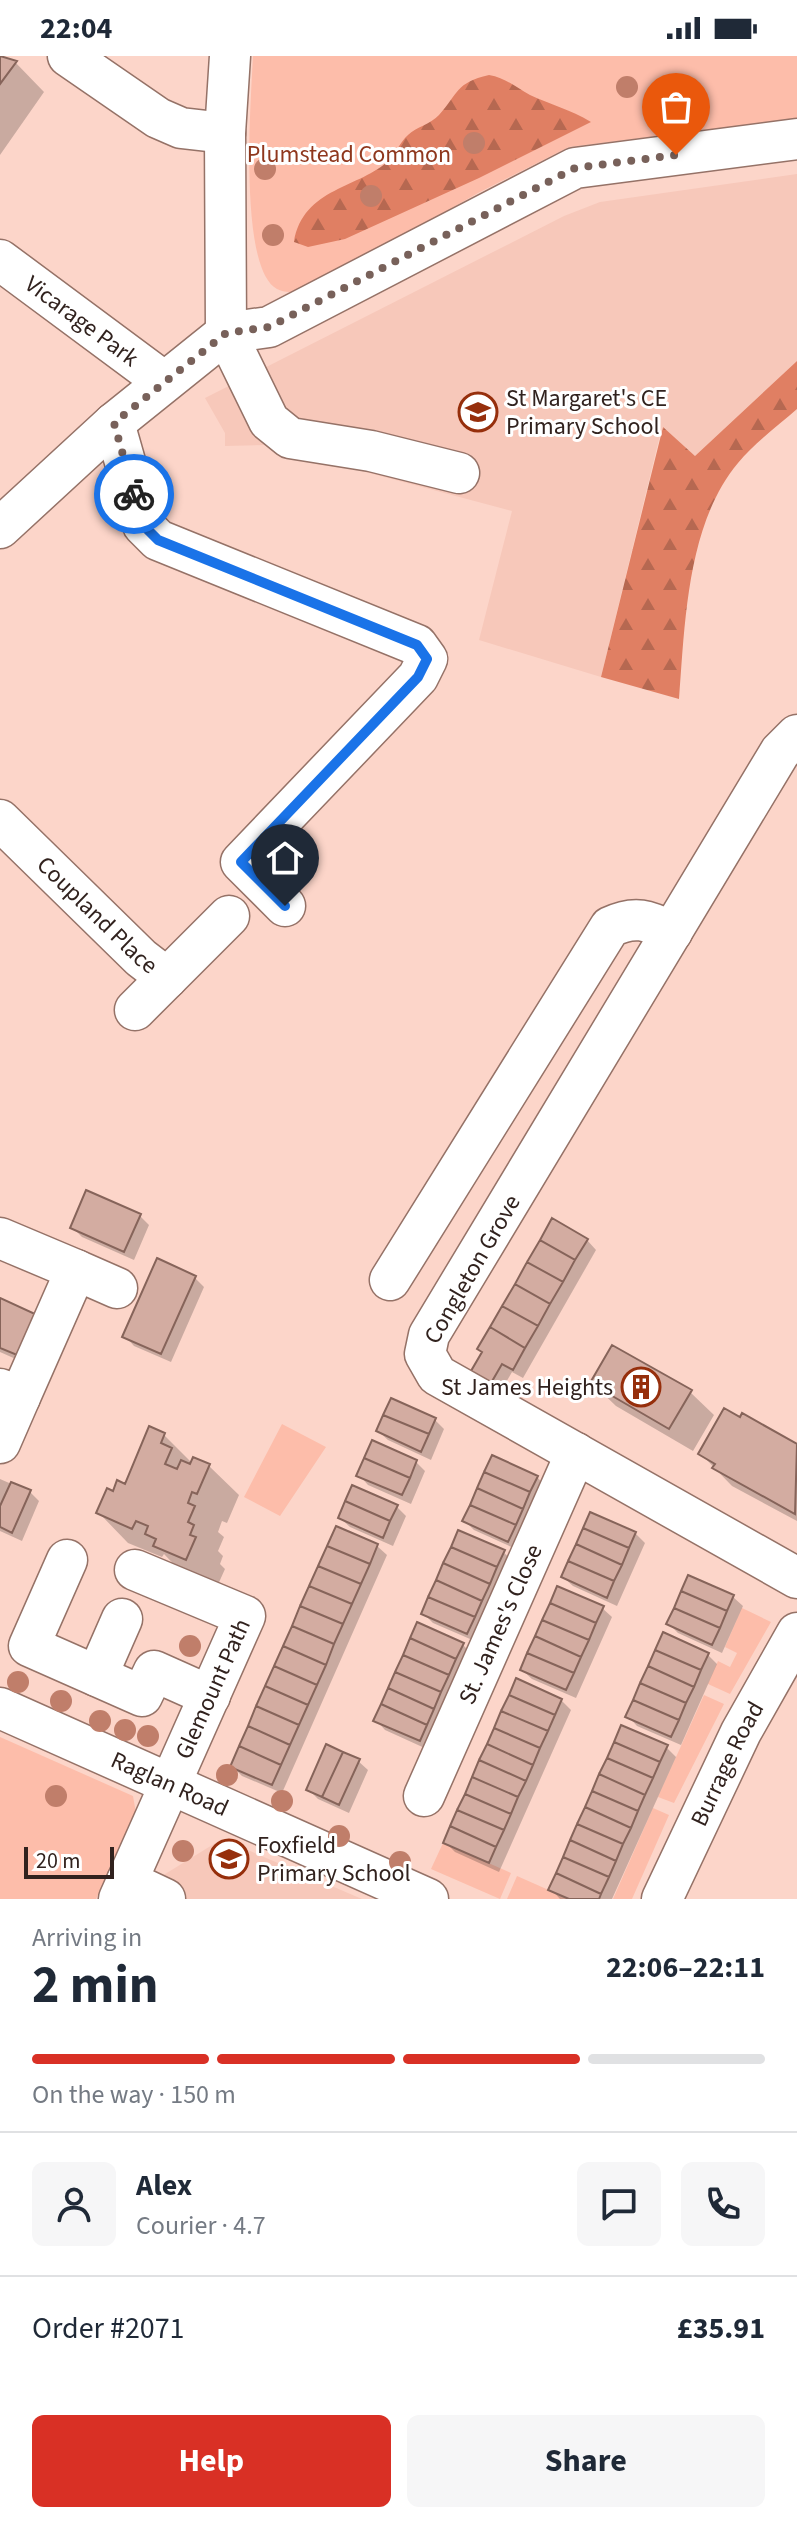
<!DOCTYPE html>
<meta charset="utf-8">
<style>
body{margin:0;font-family:"Source Sans 3",sans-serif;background:#f6f6f7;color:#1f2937;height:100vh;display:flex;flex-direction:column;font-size:30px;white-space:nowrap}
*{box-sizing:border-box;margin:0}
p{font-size:26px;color:#747a83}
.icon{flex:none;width:44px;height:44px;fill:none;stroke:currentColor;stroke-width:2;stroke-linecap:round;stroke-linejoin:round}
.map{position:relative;height:1843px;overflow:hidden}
.side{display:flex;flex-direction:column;background:#fff;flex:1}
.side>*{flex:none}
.scale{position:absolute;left:24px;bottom:20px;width:90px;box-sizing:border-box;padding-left:8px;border:4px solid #31221e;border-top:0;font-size:22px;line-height:28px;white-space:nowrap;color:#31221e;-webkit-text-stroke:6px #fff;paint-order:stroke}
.pin{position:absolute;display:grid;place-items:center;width:68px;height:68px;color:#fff;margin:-82px -34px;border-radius:50% 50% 50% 0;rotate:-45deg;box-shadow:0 0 8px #0007}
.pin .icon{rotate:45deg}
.courier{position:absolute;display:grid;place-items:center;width:80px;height:80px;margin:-40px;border:6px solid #1a73e8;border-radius:50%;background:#fff;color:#222;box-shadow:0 2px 10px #0007}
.summary em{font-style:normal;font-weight:700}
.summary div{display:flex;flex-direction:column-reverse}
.summary{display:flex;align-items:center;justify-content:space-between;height:136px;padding:0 32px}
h1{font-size:52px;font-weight:700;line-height:60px}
.bar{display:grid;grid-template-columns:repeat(4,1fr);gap:12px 8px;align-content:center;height:96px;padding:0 32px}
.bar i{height:10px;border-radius:6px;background:#e0e1e3}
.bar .on{background:#d93025}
.bar p{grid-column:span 4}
.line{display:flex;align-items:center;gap:20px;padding:0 32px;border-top:2px solid #e0e1e3}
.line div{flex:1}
.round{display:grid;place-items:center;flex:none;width:84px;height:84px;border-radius:12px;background:#f6f6f7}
.cta{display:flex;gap:16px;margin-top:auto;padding:16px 32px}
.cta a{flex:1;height:92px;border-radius:12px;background:#d93025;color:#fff;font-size:32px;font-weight:700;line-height:92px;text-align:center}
.cta a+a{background:#f6f6f7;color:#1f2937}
.status{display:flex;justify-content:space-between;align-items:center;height:56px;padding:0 40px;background:#fff;direction:ltr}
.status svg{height:22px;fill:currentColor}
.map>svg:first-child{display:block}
.built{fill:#f7c8ba}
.green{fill:#fdbdaa}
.forest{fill:url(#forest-firs)}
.shadow{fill:#0003}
.building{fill:#d3aca1;stroke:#86645a;stroke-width:2}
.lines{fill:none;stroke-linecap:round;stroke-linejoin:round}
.minor-casing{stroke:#957267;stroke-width:43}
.minor{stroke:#fff;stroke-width:40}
.tree{fill:#c07e6a}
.done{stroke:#78615a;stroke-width:8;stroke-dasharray:0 14.4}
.route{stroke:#1a73e8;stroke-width:10}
.labels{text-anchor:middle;stroke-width:6;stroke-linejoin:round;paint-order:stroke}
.park-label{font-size:24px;fill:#8f371d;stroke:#fff}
.street-label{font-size:24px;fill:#31221e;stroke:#fff}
.poi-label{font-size:24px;fill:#31221e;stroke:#fff;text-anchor:start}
</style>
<div class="status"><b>22:04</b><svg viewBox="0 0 49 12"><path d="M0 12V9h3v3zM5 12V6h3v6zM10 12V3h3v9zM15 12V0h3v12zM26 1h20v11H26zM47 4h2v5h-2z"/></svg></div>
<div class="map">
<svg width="797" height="1843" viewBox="0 0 797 1843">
<defs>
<pattern id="forest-firs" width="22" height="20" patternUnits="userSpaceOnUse" patternTransform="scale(2)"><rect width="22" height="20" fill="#e07f63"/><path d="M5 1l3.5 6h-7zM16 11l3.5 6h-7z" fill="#b66851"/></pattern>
</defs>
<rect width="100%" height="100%" fill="#fcd5c9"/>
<path class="built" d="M797 118V305L695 400 662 371 601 621 479 584 512 455 264 389 225 390V377L205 342 564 160 600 146Z
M222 1783 362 1843H148L157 1823Z"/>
<path class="green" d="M253 0H797V63L569 91 478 137 323 226C309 231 292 241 277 233 238 212 251 43 253 0Z
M282 1368 326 1391 280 1460 244 1441Z
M742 1552 771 1566 730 1638 708 1628 718 1605 730 1611 737 1597 725 1591Z
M704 1639 724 1648 674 1747 658 1741Z
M0 1681 133 1740 136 1757 96 1843H0Z
M653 1752 669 1759 632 1843H613Z
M443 1787 511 1817 500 1843 431 1813Z
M517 1820 569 1843H507Z"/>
<path class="forest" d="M489 19C506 22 515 31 530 39 551 49 570 53 591 66L479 122 345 183 308 191 294 186C303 131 361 132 389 104 396 97 400 86 408 79 416 71 431 68 439 59 459 37 455 27 489 19Z
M797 305V353C778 370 754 387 738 407 687 468 685 566 679 643L601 621 663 371 695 400Z"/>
<path class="shadow" d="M0 0 15 6 44 36 0 99Z
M140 1160 149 1169 134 1204 82 1181 72 1171Z
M587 1184 596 1194 523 1322 512 1316 501 1335 483 1324Z
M195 1222 204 1231 171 1306 134 1290 125 1280Z
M0 1244 27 1308 0 1296Z
M592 1327 690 1336 714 1359 693 1395 616 1350Z
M743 1360 797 1390V1465L732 1430 701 1398Z
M435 1364 444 1373 431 1404 388 1384 378 1375Z
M164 1379 192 1407 209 1410 239 1439 227 1467 222 1465 218 1476 224 1481 218 1495 223 1500 220 1508 225 1513 216 1533 185 1520 164 1498 162 1501 128 1487 99 1457 114 1438 126 1430Z
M416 1406 425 1415 411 1448 368 1429 359 1419Z
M537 1421 546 1431 518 1494 474 1474 465 1465Z
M0 1423 30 1436 39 1445 22 1485 0 1475Z
M396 1450 406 1460 393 1490 350 1471 340 1462Z
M337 1472 377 1490 387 1499 282 1737 242 1720 232 1710Z
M635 1477 645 1487 617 1550 573 1530 563 1521Z
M503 1496 513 1505 477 1586 433 1567 423 1557Z
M733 1541 743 1550 722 1597 678 1577 669 1568Z
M602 1552 612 1561 576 1642 532 1623 522 1614Z
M462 1588 472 1598 429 1694 385 1674 376 1664Z
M708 1599 717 1608 681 1689 637 1670 628 1660Z
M561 1644 571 1654 499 1816 455 1796 445 1786Z
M666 1691 676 1701 612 1843H560L551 1833Z
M358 1705 368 1714 349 1757 318 1743 308 1733Z"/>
<path class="building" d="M0 0 17 5 0 28Z
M86 1134 141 1158 124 1196 70 1172Z
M552 1162 588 1183 575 1204 540 1184Z
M540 1184 575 1204 563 1226 527 1206Z
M157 1202 196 1220 161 1298 122 1281Z
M527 1206 563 1226 550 1248 515 1228Z
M515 1228 550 1248 538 1270 502 1250Z
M0 1242 35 1258 17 1299 0 1292Z
M502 1250 538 1270 525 1292 490 1271Z
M490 1271 525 1292 513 1314 502 1308 491 1327 471 1315 482 1296 477 1293Z
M612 1289 692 1334 669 1373 590 1327Z
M391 1342 436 1362 429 1378 383 1359Z
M724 1352 740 1361 742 1357 797 1388 795 1458 712 1412 715 1408 698 1398Z
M383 1359 429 1378 421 1396 376 1375Z
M149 1370 165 1377 161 1387 172 1392 165 1408 177 1413 181 1404 190 1408 193 1401 210 1408 197 1438 192 1436 188 1447 195 1450 188 1466 194 1469 190 1479 196 1481 186 1504 153 1490 156 1483 145 1478 148 1470 136 1465 132 1473 96 1457 107 1432 113 1435 117 1424 125 1428Z
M372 1384 417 1404 410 1422 364 1402Z
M492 1399 538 1420 530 1436 484 1416Z
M364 1402 410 1422 402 1439 356 1420Z
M484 1416 530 1436 523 1453 477 1432Z
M11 1426 31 1434 12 1477 0 1471V1450Z
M352 1429 398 1449 390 1465 345 1445Z
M477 1432 523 1453 516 1469 470 1449Z
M345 1445 390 1465 383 1482 338 1462Z
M470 1449 516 1469 508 1486 462 1465Z
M590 1456 636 1476 629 1492 583 1472Z
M336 1470 378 1488 370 1508 327 1490Z
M583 1472 629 1492 622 1509 576 1488Z
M458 1474 505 1494 497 1511 451 1491Z
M576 1488 622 1509 614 1525 568 1505Z
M327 1490 370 1508 361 1528 318 1510Z
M451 1491 497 1511 490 1528 443 1507Z
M568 1505 614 1525 607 1542 561 1521Z
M443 1507 490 1528 482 1545 436 1524Z
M318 1510 361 1528 352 1548 309 1530Z
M688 1519 734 1539 727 1555 681 1535Z
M436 1524 482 1545 475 1561 428 1541Z
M309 1530 352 1548 343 1568 300 1550Z
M557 1530 604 1550 596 1567 550 1547Z
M681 1535 727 1555 720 1572 674 1552Z
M428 1541 475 1561 467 1578 421 1558Z
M550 1547 596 1567 589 1584 542 1564Z
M300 1550 343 1568 334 1588 292 1570Z
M674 1552 720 1572 712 1589 666 1568Z
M542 1564 589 1584 581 1601 535 1580Z
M417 1566 464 1587 456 1603 410 1582Z
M292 1570 334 1588 326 1609 283 1590Z
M663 1576 709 1597 701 1614 655 1594Z
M535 1580 581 1601 574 1617 527 1597Z
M410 1582 456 1603 449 1619 403 1599Z
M283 1590 326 1609 317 1629 274 1610Z
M655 1594 701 1614 694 1631 648 1610Z
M527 1597 574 1617 566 1634 520 1614Z
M403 1599 449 1619 441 1636 395 1616Z
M274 1610 317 1629 308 1649 265 1630Z
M648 1610 694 1631 686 1647 640 1627Z
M395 1616 441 1636 434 1653 388 1632Z
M516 1622 562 1643 555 1659 509 1639Z
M640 1627 686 1647 679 1664 633 1644Z
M265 1630 308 1649 299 1669 256 1650Z
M388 1632 434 1653 427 1669 381 1648Z
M509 1639 555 1659 548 1675 501 1655Z
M633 1644 679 1664 671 1681 625 1661Z
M381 1648 427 1669 420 1685 373 1665Z
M256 1650 299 1669 290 1689 248 1670Z
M501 1655 548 1675 540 1692 494 1672Z
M621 1669 668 1689 660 1706 614 1686Z
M248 1670 290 1689 281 1709 239 1690Z
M494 1672 540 1692 533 1709 487 1688Z
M614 1686 660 1706 653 1722 607 1702Z
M326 1688 343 1696 322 1741 306 1734Z
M487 1688 533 1709 526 1725 479 1704Z
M239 1690 281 1709 272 1729 230 1711Z
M343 1696 360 1703 339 1749 322 1741Z
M607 1702 653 1722 645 1739 599 1718Z
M479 1704 526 1725 518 1741 472 1721Z
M599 1718 645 1739 638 1755 592 1735Z
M472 1721 518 1741 511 1758 465 1738Z
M592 1735 638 1755 631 1772 585 1751Z
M465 1738 511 1758 504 1774 457 1754Z
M585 1751 631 1772 623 1788 577 1768Z
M457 1754 504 1774 496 1791 450 1770Z
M577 1768 623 1788 616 1805 570 1784Z
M450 1770 496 1791 489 1807 443 1787Z
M570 1784 616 1805 609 1821 563 1801Z
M563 1801 609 1821 601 1838 556 1817Z
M556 1817 601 1838 599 1843H569L548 1834Z"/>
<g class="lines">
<defs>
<g id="minor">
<path d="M68 0 158 62 181 72 225 77"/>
<path d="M230 0 225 77 226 277 269 365 290 382 371 395 459 417"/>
<path id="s1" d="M0 204 163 325"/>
<path d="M114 367 143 469 158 484 417 589 427 603 418 621 241 806 285 850"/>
<path d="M0 472 114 367 226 277 269 271 575 112 797 83"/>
<path d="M797 679 780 696 429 1279 425 1298 437 1319 797 1522"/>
<path id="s2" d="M0 764 141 902 167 922 229 860"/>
<path d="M135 954 167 922"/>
<path d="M0 1182 76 1214 20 1341 0 1333"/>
<path d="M76 1214 117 1232"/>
<path d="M390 1224 610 871C635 859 648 864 672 876"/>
<path d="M0 1387 20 1341"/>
<path d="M67 1504 29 1590 142 1640 154 1615 210 1640"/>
<path d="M97 1620 122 1563"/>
<path id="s3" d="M0 1652 428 1843"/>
<path id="s4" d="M424 1740 576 1397"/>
<path d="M127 1825 165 1843"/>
<path id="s5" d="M119 1843 245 1560 135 1514"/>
<path id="s6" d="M662 1843 741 1676 797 1577"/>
</g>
</defs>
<use href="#minor" class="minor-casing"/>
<use href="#minor" class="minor"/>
</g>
<g class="tree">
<circle cx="627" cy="31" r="11"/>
<circle cx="474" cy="87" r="11"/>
<circle cx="265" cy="113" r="11"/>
<circle cx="371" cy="140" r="11"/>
<circle cx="273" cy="179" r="11"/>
<circle cx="190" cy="1590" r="11"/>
<circle cx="18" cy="1626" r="11"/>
<circle cx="61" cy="1645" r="11"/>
<circle cx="100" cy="1665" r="11"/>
<circle cx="125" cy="1674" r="11"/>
<circle cx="148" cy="1680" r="11"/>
<circle cx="227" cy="1719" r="11"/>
<circle cx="56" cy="1740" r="11"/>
<circle cx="282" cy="1745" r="11"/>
<circle cx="339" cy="1780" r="11"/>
<circle cx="183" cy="1795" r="11"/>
<circle cx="400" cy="1806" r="11"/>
</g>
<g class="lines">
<path class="done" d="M134 438 114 367 226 277 269 271 575 112 676 99"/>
<path class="route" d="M134 438 143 469 158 484 417 589 427 603 418 621 241 806 285 850"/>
</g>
<defs>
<symbol id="school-ring" viewBox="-11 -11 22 22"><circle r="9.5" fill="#fff" stroke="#962f0c" stroke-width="1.5"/><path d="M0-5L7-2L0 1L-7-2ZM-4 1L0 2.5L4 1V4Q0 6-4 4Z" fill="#962f0c"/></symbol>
<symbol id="building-ring" viewBox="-11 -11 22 22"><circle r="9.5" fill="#fff" stroke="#962f0c" stroke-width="1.5"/><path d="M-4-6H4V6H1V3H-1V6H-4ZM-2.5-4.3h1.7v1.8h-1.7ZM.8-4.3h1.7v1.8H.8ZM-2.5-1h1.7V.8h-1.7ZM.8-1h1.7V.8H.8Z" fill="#962f0c"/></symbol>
</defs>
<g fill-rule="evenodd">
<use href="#school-ring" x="456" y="334" width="44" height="44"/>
<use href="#building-ring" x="619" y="1309" width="44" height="44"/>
<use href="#school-ring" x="207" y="1781" width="44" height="44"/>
</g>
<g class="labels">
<g class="park-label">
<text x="349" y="106">Plumstead Common</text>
</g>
<g class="street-label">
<text dy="8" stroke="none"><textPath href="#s1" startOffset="102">Vicarage Park</textPath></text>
<text dy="8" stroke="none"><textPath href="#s2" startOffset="136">Coupland Place</textPath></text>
<text transform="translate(472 1213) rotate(-60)" y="8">Congleton Grove</text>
<text dy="8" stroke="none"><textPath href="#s4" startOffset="188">St. James's Close</textPath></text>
<text dy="8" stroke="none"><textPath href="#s5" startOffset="230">Glemount Path</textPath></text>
<text dy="8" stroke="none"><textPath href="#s6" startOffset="150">Burrage Road</textPath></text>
<text dy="8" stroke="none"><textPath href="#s3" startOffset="186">Raglan Road</textPath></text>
</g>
<g class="poi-label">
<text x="506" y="350">St Margaret's CE<tspan x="506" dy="28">Primary School</tspan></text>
<text x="613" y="1339" text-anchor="end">St James Heights</text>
<text x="257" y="1797">Foxfield<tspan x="257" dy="28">Primary School</tspan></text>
</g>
</g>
</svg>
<div class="scale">20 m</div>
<div class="pin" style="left:676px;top:99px;background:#ea580c"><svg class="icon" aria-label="bag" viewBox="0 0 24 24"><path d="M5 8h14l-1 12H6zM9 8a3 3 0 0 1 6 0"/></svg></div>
<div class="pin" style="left:285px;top:850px;background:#1f2937"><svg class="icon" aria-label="home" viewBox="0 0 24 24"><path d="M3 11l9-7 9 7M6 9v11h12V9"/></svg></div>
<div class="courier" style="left:134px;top:438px"><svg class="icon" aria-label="bike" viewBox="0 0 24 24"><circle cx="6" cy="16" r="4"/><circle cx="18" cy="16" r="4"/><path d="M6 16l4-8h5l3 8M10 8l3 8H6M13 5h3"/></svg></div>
</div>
<section class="side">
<div class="summary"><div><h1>2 min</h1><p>Arriving in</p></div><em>22:06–22:11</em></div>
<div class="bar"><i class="on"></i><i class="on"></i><i class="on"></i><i></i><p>On the way · 150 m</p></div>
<div class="line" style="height:144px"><a class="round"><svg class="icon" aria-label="person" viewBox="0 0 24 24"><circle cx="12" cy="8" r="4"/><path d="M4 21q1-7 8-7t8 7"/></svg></a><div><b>Alex</b><p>Courier · 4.7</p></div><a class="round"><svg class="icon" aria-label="chat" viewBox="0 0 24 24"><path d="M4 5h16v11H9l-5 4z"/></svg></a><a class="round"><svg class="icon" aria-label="phone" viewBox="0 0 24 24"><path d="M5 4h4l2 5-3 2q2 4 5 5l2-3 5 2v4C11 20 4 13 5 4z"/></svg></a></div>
<div class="line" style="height:104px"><div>Order #2071</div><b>£35.91</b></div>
<div class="cta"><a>Help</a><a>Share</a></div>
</section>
